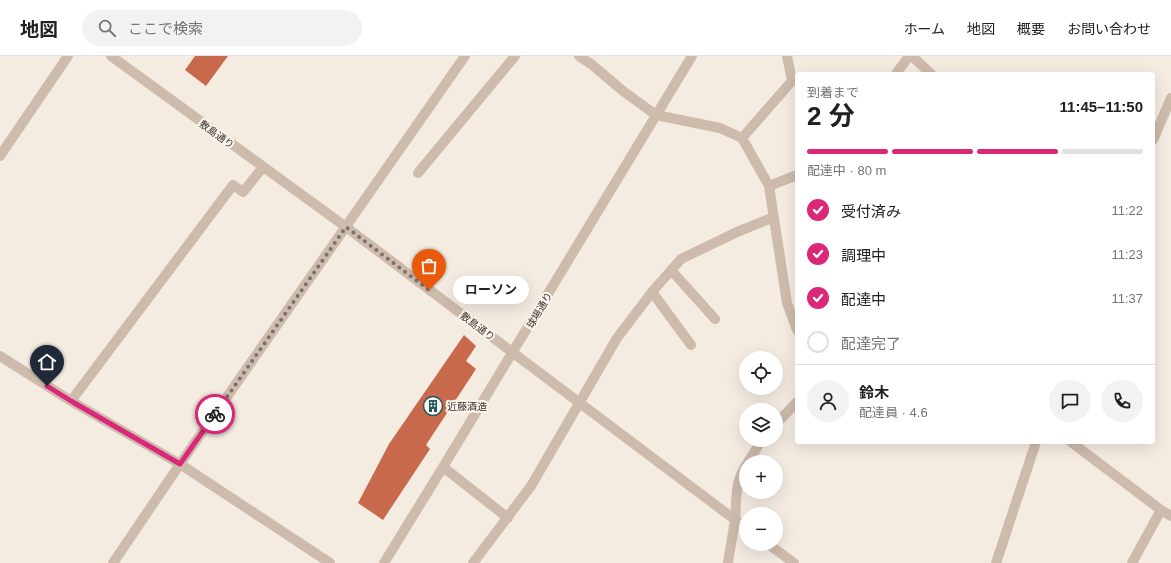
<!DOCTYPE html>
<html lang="ja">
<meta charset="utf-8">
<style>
body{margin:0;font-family:Helvetica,"Noto Sans JP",sans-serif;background:#f2f2f2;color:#202124;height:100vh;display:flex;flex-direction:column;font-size:15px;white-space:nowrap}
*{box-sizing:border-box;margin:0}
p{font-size:13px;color:#757577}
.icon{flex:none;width:22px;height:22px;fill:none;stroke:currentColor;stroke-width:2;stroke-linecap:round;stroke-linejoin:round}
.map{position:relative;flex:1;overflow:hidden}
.sheet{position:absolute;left:795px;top:16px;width:360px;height:372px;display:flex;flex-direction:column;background:#fff;border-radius:4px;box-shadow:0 4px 16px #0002}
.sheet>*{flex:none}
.tools{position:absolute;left:739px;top:295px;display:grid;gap:8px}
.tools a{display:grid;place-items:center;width:44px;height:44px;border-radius:50%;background:#fff;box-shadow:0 4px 16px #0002;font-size:20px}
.pin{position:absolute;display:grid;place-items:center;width:34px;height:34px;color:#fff;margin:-41px -17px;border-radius:50% 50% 50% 0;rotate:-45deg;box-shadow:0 0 4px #0007}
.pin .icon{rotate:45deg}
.courier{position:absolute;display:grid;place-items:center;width:40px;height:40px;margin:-20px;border:3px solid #db2777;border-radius:50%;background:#fff;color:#222;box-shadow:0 1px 5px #0007}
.bubble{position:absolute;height:28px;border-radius:14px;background:#fff;box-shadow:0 4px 16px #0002;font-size:13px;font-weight:700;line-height:28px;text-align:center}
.summary em{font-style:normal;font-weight:700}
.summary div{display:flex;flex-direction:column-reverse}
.summary{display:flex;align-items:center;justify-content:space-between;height:68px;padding:0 12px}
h1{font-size:26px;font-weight:700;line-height:30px}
.bar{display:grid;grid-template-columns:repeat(4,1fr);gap:6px 4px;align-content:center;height:48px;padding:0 12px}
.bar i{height:5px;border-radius:3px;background:#e0e0e0}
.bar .active{background:#db2777}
.bar p{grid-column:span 4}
.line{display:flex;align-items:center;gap:10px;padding:0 12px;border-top:1px solid #e0e0e0}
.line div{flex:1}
.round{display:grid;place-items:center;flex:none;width:42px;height:42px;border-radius:21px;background:#f2f2f2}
ol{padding:0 12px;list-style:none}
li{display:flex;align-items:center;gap:12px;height:44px}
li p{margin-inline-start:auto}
li .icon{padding:4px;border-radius:50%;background:#db2777;color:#fff;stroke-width:4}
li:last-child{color:#757577}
li i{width:22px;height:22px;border:2px solid #e0e0e0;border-radius:50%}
header{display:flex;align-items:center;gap:24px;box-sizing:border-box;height:56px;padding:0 20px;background:#fff;border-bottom:1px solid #e0e0e0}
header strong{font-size:19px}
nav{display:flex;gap:22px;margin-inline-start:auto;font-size:14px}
.search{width:280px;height:36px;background:#f2f2f2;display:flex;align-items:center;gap:10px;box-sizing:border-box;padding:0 14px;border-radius:22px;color:#757577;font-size:15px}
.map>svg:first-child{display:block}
.building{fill:#c8694b}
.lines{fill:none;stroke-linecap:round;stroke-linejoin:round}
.minor{stroke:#cdbbac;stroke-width:10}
.done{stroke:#7c716b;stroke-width:4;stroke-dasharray:0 7.2}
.route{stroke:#db2777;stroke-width:5}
.labels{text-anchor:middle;stroke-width:4;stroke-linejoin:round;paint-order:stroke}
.street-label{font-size:10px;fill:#3b302b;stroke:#fbf5ee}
.poi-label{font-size:10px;fill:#3b302b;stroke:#fbf5ee;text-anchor:start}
</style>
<header>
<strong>地図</strong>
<div class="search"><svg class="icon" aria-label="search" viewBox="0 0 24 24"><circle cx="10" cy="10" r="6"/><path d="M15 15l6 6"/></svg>ここで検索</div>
<nav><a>ホーム</a><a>地図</a><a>概要</a><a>お問い合わせ</a></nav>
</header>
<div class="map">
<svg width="1171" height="507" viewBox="0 0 1171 507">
<rect width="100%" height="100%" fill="#f4ebe1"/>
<path class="building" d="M195 0H228L206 30 185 14Z
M464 279 476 290 466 305 476 313 426 389 430 393 383 464 358 447 389 388Z"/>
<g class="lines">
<path class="minor" d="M111 0 346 171 746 472
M579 0 591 8 623 35 656 59 720 72 742 82 769 130 787 247 797 274
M912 0 931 18
M896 18 909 0
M742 82 792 25 787 0
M1153 84 1171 42
M0 100 68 0
M418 117 515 0
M769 130 797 119
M671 214 715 263
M691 289 652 236 681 203 737 176 774 161
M0 300 71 345 180 408 330 507
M71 345 233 129 243 136 263 111
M776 368 797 346
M1071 386 1161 454 1132 507
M748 406 762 384
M443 411 508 462
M1161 454 1171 460
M768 488 794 507
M113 507 180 408 465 0
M384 507 443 411 692 0
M473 507 531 430 617 282 652 236
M728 507C730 493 733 478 735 464 737 442 734 429 746 409
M996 507 1036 386"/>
</g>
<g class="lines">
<path class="done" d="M215 358 346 171 429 234"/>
<path class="route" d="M47 330 71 345 180 408 215 358"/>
</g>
<defs>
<symbol id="building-ring" viewBox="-11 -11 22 22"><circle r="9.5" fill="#fbf5ee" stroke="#1f5a5e" stroke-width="1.5"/><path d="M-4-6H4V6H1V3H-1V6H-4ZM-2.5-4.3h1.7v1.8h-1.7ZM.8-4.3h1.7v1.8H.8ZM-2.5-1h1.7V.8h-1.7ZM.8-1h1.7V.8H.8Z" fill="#1f5a5e"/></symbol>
</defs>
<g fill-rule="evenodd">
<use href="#building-ring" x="422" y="339" width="22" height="22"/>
</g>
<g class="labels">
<g class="street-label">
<text transform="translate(217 78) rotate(36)" y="4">敷島通り</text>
<text transform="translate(539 254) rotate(-59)" y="4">球場通り</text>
<text transform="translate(478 270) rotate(37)" y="4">敷島通り</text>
</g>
<g class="poi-label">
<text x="447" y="354">近藤酒造</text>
</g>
</g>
</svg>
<div class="tools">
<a><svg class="icon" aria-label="locate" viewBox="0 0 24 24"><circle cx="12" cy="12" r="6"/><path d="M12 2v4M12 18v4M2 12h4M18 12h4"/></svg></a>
<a><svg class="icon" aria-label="layers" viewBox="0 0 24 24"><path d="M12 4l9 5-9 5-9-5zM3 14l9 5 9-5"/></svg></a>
<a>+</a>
<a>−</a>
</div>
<div class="pin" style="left:429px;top:234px;background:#ea580c"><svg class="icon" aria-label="bag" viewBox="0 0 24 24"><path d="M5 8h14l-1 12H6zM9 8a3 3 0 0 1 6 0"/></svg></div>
<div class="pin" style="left:47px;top:330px;background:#1f2937"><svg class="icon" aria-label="home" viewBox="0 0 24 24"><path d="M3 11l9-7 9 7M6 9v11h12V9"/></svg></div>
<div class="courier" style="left:215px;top:358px"><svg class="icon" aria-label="bike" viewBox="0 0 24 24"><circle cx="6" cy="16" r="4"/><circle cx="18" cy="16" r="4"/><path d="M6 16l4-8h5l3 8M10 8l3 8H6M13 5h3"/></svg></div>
<div class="bubble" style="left:453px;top:220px;width:76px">ローソン</div>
<section class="sheet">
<div class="summary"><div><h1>2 分</h1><p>到着まで</p></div><em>11:45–11:50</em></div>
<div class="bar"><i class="active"></i><i class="active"></i><i class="active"></i><i></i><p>配達中 · 80 m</p></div>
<ol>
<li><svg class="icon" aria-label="check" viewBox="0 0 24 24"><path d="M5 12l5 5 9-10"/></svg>受付済み<p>11:22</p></li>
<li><svg class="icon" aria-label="check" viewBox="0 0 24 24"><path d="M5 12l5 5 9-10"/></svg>調理中<p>11:23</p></li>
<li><svg class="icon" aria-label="check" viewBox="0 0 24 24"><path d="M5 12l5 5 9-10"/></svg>配達中<p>11:37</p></li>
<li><i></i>配達完了</li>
</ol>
<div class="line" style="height:72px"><a class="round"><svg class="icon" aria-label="person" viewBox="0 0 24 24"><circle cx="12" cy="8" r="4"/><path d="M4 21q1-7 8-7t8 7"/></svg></a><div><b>鈴木</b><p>配達員 · 4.6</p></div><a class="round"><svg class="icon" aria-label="chat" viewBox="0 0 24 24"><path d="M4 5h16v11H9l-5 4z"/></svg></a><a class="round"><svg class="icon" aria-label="phone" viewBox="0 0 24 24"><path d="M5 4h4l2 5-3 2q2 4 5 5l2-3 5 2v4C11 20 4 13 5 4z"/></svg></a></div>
</section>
</div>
